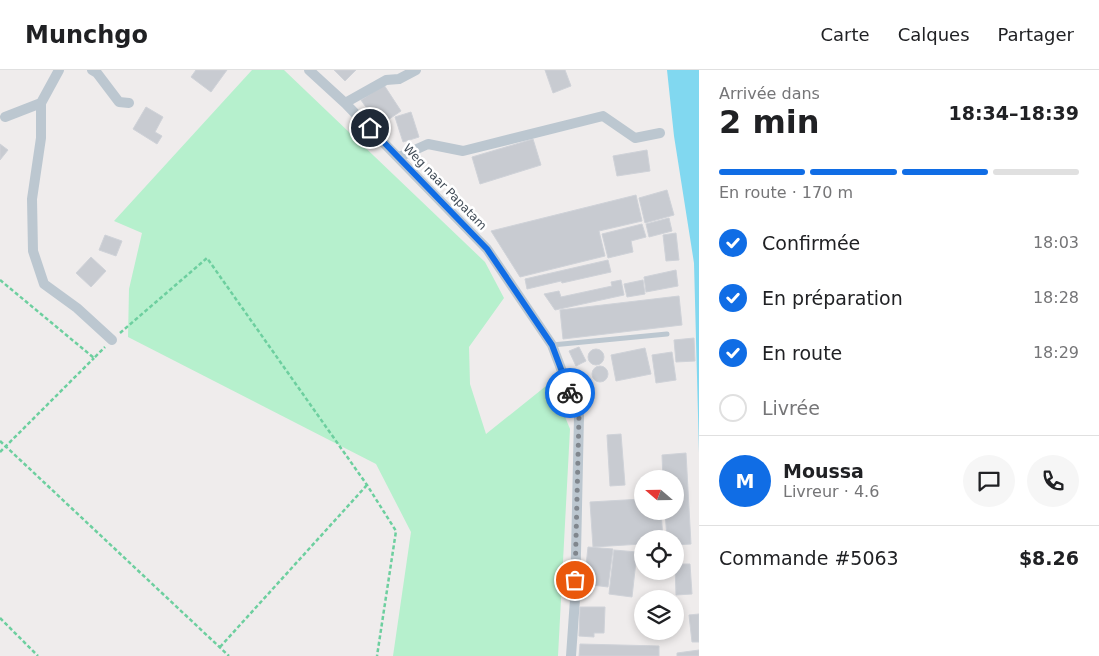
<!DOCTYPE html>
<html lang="fr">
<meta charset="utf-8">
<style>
body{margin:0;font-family:"DejaVu Sans",sans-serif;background:#f6f6f6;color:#202124;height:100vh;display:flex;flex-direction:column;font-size:19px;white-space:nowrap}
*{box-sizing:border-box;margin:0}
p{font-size:16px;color:#757577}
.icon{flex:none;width:28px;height:28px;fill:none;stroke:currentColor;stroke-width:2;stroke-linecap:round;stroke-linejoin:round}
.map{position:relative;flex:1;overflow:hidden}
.panel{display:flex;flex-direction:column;background:#fff;width:400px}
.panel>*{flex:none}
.needle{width:32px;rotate:290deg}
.buttons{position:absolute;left:634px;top:400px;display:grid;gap:10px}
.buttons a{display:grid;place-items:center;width:50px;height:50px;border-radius:50%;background:#fff;box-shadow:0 2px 8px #0003;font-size:25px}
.pin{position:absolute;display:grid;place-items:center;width:42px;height:42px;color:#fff;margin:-21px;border:2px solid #fff;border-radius:50%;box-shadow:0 1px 5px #0007}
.courier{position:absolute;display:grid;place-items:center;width:50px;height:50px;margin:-25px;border:4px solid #106de5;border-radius:50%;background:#fff;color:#222;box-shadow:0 1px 6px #0007}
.head em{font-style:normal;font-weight:700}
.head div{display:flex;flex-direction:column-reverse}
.head{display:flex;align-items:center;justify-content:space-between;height:85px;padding:0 20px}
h1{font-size:32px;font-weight:700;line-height:38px}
.bar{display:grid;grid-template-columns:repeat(4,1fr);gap:8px 5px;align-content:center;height:60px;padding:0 20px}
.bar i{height:6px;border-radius:4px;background:#e0e0e0}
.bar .selected{background:#106de5}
.bar p{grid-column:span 4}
.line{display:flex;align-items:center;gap:12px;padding:0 20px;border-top:1px solid #e0e0e0}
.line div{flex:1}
.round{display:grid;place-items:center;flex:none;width:52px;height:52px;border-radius:26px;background:#f6f6f6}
ol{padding:0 20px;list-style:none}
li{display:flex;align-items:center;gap:15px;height:55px}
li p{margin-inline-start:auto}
li .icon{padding:5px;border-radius:50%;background:#106de5;color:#fff;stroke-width:4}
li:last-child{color:#757577}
li i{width:28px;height:28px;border:2px solid #e0e0e0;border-radius:50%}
header{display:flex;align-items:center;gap:30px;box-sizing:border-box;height:70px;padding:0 25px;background:#fff;border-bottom:1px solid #e0e0e0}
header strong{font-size:24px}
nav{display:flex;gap:28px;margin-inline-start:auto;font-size:18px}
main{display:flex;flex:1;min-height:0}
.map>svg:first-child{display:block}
.green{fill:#b6f0cd}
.water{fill:#81d8f0}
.building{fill:#c8cbd1;stroke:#cfd2d8}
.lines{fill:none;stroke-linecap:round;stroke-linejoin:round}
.path{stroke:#6dcf9f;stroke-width:2.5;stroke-dasharray:4 2.5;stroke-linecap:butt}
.service{stroke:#bcc7d0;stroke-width:5}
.minor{stroke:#bcc7d0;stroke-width:10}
.done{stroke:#80868d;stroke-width:5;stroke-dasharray:0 9}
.route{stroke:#106de5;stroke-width:6}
.labels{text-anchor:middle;stroke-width:5;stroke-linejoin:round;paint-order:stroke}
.street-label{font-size:12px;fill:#444f5a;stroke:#fff}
</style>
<header>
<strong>Munchgo</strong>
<nav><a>Carte</a><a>Calques</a><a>Partager</a></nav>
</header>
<main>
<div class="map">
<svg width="699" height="586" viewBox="0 0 699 586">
<rect width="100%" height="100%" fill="#efecec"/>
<path class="green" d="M252 0H284L485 192 504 228 469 277 470 314 486 364 551 312 570 359 558 586H393L411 462 376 394 128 267 129 219 142 163 114 151Z"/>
<path class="water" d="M667 0H699V383L694 193 674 66Z"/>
<path class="building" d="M196 0H227L211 22 191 7Z
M334 0H356L345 11Z
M545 0H565L571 16 553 23Z
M384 15 401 41 379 56 361 30Z
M146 37 163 47 155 62 162 66 157 74 133 59Z
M411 42 419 67 403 72 395 47Z
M533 69 541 95 480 114 472 87Z
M0 74 8 80 0 90Z
M647 80 650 101 617 106 613 86Z
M667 120 674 145 645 153 639 128Z
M636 125 642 151 599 161 605 186 520 207 491 161Z
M669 148 672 161 649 167 646 154Z
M642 154 646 167 631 171 633 182 608 188 602 164Z
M676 163 679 190 666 191 663 165Z
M105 165 122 171 116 186 99 180Z
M91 187 106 201 91 217 76 203Z
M608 190 611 202 562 213 561 211 527 219 525 209Z
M676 200 678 216 646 222 644 207Z
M621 210 624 225 555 240 544 224 559 221 561 227 612 216 611 212Z
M643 210 645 224 627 227 624 214Z
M679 226 682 255 563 269 560 240Z
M694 268 695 291 676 292 674 270Z
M579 277 586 291 576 296 569 281Z
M645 278 651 304 616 311 611 285Z
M588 287a8 8 0 1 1 16 0a8 8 0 1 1-16 0Z
M672 282 676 310 656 313 652 285Z
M592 304a8 8 0 1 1 16 0a8 8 0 1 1-16 0Z
M621 364 625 415 610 416 607 365Z
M686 383 691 474 675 475V469H667L665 441H675V409H663L662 385Z
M642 429V441H661L663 469H642V474L593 477 590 432Z
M588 477 613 479 608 517 584 514Z
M614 480 637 482 632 527 609 524Z
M675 494H690L692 524 676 525Z
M580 537H605L604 563H594V567L579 566Z
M699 544V572H692L689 545Z
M580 574 659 576V586H579Z
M699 580V586H677V583Z"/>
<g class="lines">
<path class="path" d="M0 210 94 288 105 277
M120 263 207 188 367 415 396 461 377 586
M0 371 229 586
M0 382 94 288
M0 548 38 586
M220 577 367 415"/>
<path class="service" d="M552 275 667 264"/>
<path class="minor" d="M92 0 97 3 119 32 129 33
M309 0 345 33 487 179 552 275 579 346 575 529 571 586
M41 33V68L32 129 33 181 44 214 77 238 112 270
M345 33 386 10 399 9 416 0
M5 47 41 33 59 0
M399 87 428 74 463 81 603 46 635 68 660 63"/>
</g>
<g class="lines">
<path class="done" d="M570 323 579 346 575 510"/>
<path class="route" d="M370 58 487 179 552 275 570 323"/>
</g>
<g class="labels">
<g class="street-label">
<text transform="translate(445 117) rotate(46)" y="4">Weg naar Papatam</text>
</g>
</g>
</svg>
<div class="buttons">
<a><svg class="needle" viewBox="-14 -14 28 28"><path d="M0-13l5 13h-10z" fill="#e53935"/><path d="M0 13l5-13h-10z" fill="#757577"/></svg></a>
<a><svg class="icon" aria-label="locate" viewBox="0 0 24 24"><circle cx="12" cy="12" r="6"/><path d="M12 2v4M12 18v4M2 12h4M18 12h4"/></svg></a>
<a><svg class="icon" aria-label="layers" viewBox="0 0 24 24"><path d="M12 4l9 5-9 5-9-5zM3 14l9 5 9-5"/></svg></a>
</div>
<div class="pin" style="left:575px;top:510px;background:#ea580c"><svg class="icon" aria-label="bag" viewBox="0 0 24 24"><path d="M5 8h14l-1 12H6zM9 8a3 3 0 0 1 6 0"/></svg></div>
<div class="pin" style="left:370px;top:58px;background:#1f2937"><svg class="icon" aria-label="home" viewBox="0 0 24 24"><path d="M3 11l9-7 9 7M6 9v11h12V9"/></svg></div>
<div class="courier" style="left:570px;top:323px"><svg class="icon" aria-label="bike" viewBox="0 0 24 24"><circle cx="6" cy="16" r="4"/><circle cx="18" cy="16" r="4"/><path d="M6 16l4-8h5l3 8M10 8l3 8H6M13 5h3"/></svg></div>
</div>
<section class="panel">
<div class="head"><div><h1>2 min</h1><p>Arrivée dans</p></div><em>18:34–18:39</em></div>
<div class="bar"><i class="selected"></i><i class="selected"></i><i class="selected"></i><i></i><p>En route · 170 m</p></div>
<ol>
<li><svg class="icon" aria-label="check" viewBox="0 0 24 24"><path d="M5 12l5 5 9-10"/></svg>Confirmée<p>18:03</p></li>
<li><svg class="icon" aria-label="check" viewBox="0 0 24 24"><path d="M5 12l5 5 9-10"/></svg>En préparation<p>18:28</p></li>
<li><svg class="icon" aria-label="check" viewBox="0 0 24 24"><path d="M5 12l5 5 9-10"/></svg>En route<p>18:29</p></li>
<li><i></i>Livrée</li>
</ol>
<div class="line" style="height:90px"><b class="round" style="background:#106de5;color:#fff">M</b><div><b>Moussa</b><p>Livreur · 4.6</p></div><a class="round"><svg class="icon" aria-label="chat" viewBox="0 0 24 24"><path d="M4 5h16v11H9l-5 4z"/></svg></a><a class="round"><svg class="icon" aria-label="phone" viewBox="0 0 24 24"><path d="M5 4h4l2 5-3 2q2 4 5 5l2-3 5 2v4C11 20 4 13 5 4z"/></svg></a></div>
<div class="line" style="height:65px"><div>Commande #5063</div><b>$8.26</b></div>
</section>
</main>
